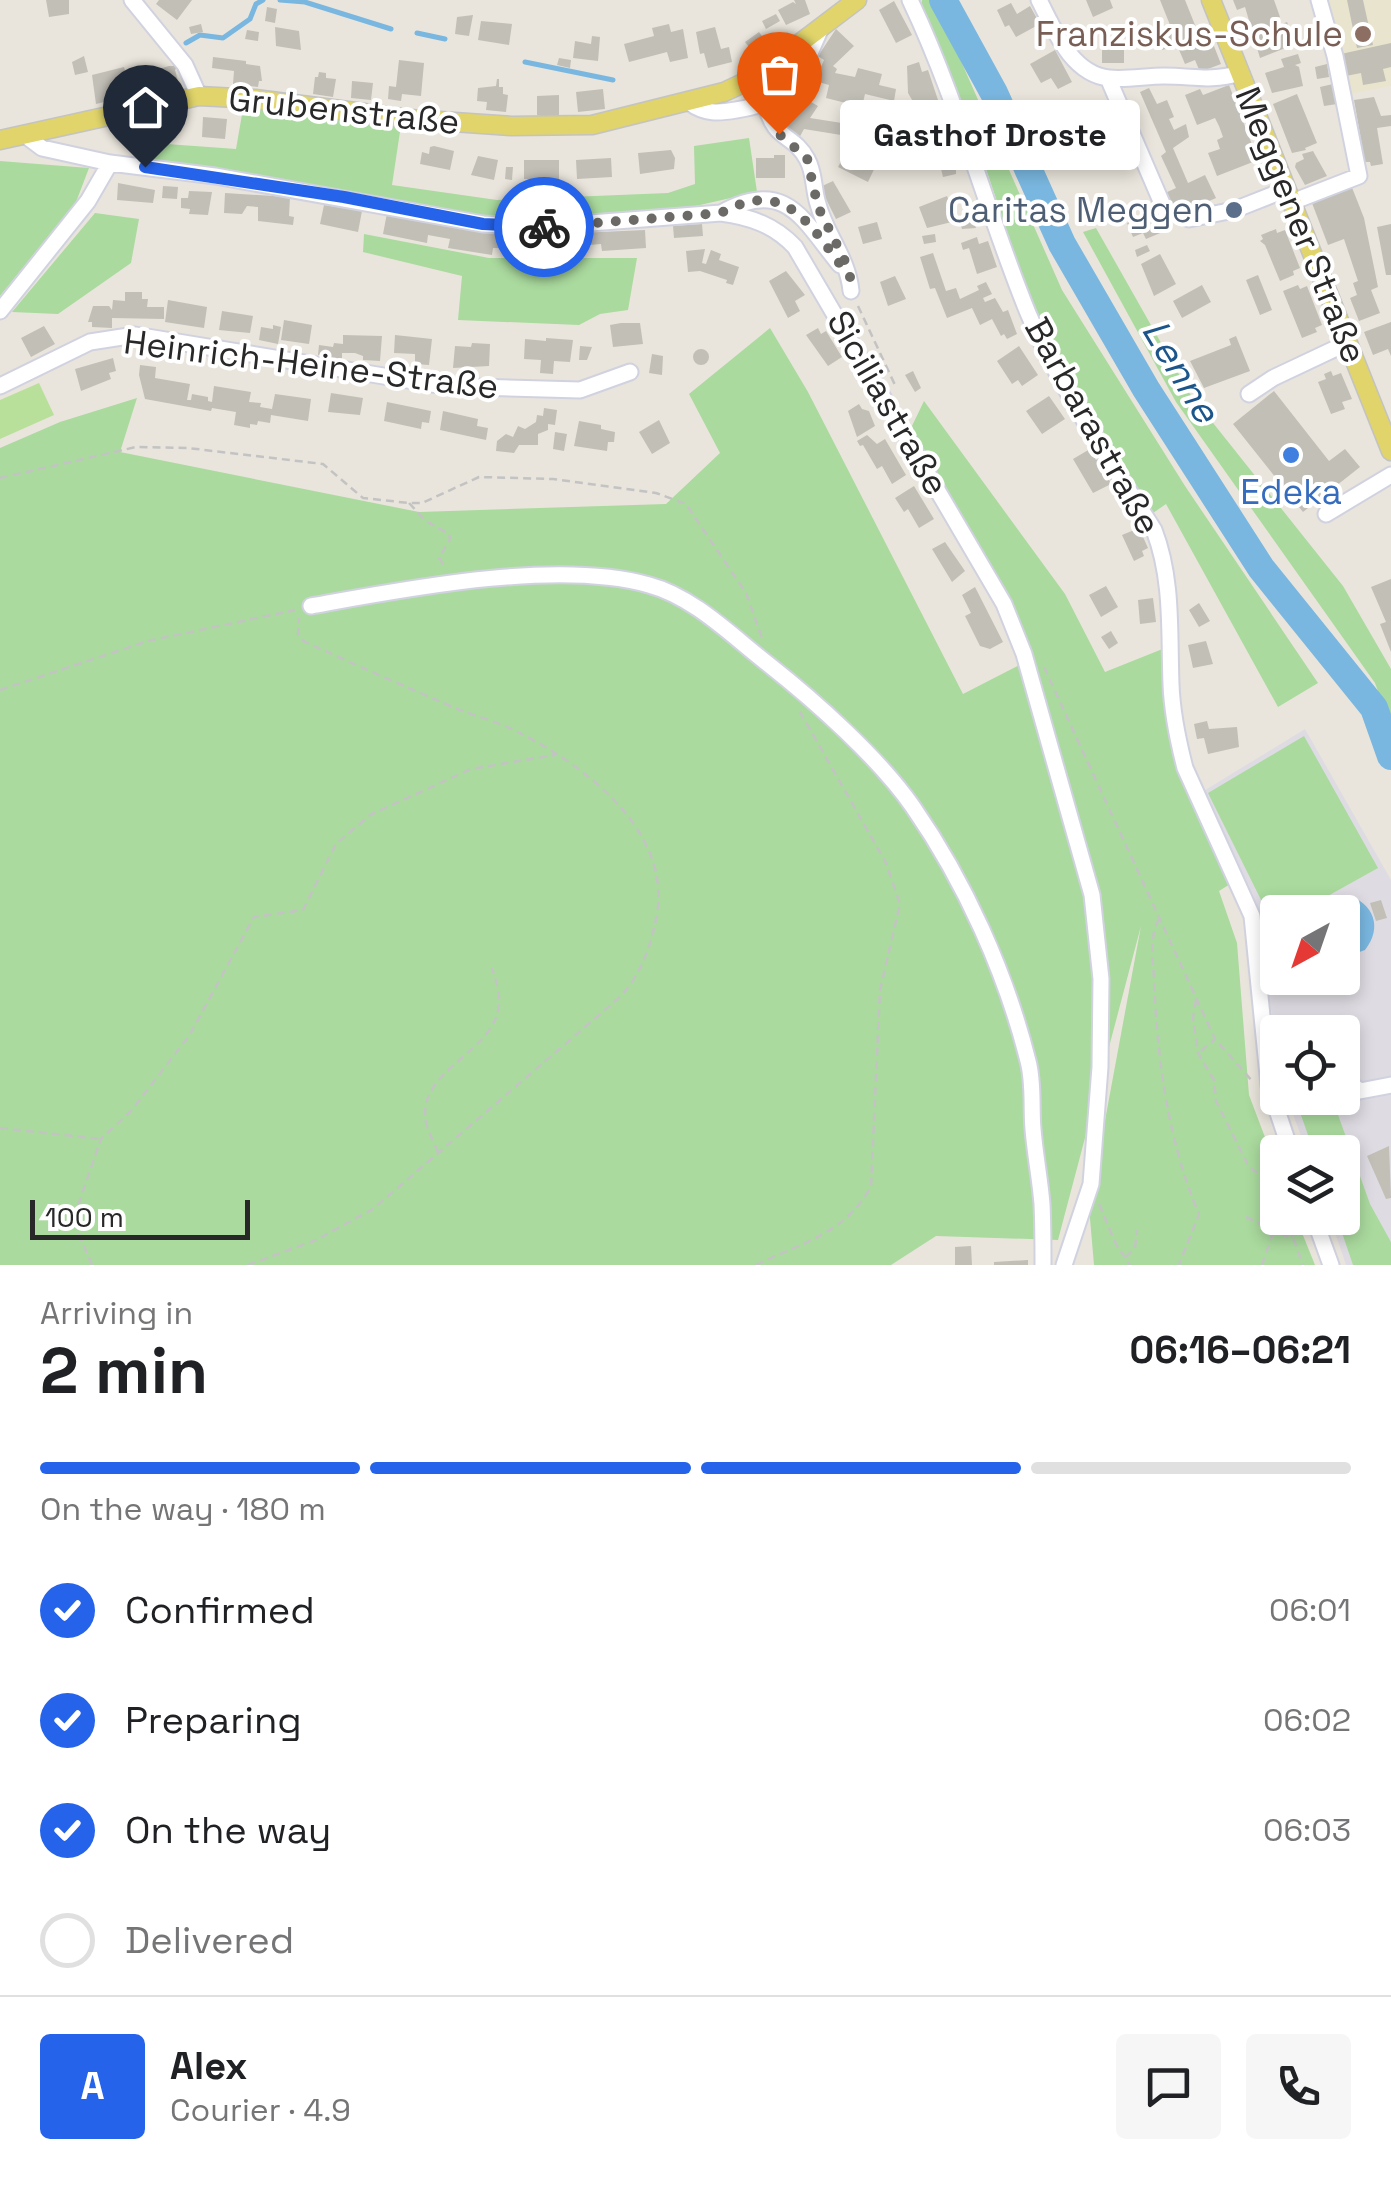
<!DOCTYPE html>
<meta charset="utf-8">
<style>
body{margin:0;font-family:"Space Grotesk",sans-serif;background:#f6f6f6;color:#202124;height:100vh;display:flex;flex-direction:column;font-size:38px;white-space:nowrap}
*{box-sizing:border-box;margin:0}
p{font-size:32px;color:#757577}
.icon{flex:none;width:55px;height:55px;fill:none;stroke:currentColor;stroke-width:2;stroke-linecap:round;stroke-linejoin:round}
.map{position:relative;height:1265px;overflow:hidden}
.details{display:flex;flex-direction:column;background:#fff;flex:1}
.details>*{flex:none}
.needle{width:65px;rotate:220deg}
.tools{position:absolute;left:1260px;top:895px;display:grid;gap:20px}
.tools a{display:grid;place-items:center;width:100px;height:100px;border-radius:10px;background:#fff;box-shadow:0 5px 15px #0003;font-size:50px}
.scale{position:absolute;left:30px;bottom:25px;width:220px;box-sizing:border-box;padding-left:10px;border:5px solid #282828;border-top:0;font-size:28px;line-height:35px;white-space:nowrap;color:#282828;-webkit-text-stroke:8px #fff;paint-order:stroke}
.pin{position:absolute;display:grid;place-items:center;width:85px;height:85px;color:#fff;margin:-102px -42px;border-radius:50% 50% 50% 0;rotate:-45deg;box-shadow:0 0 10px #0007}
.pin .icon{rotate:45deg}
.courier{position:absolute;display:grid;place-items:center;width:100px;height:100px;margin:-50px;border:8px solid #2563eb;border-radius:50%;background:#fff;color:#222;box-shadow:0 2px 12px #0007}
.bubble{position:absolute;height:70px;border-radius:10px;background:#fff;box-shadow:0 5px 15px #0003;font-size:32px;font-weight:800;line-height:70px;text-align:center}
.summary em{font-style:normal;font-weight:800}
.summary div{display:flex;flex-direction:column-reverse}
.summary{display:flex;align-items:center;justify-content:space-between;height:170px;padding:0 40px}
h1{font-size:65px;font-weight:800;line-height:75px}
.bar{display:grid;grid-template-columns:repeat(4,1fr);gap:15px 10px;align-content:center;height:120px;padding:0 40px}
.bar i{height:12px;border-radius:8px;background:#e0e0e0}
.bar .selected{background:#2563eb}
.bar p{grid-column:span 4}
.line{display:flex;align-items:center;gap:25px;padding:0 40px;border-top:2px solid #e0e0e0}
.line div{flex:1}
.round{display:grid;place-items:center;flex:none;width:105px;height:105px;border-radius:10px;background:#f6f6f6}
ol{padding:0 40px;list-style:none}
li{display:flex;align-items:center;gap:30px;height:110px}
li p{margin-inline-start:auto}
li .icon{padding:10px;border-radius:50%;background:#2563eb;color:#fff;stroke-width:4}
li:last-child{color:#757577}
li i{width:55px;height:55px;border:5px solid #e0e0e0;border-radius:50%}
.map>svg:first-child{display:block}
.industrial{fill:#dedce2}
.education{fill:#e9e4cd}
.green{fill:#aada9e}
.pitch{fill:#b9e09b}
.water{fill:#7ab7e0}
.lines{fill:none;stroke-linecap:round;stroke-linejoin:round}
.stream{stroke:#7ab7e0;stroke-width:5}
.river{stroke:#7ab7e0;stroke-width:28}
.building{fill:#c2bfb7}
.minor-casing{stroke:#d1d2e0;stroke-width:19}
.major-casing{stroke:#c3c3c3;stroke-width:21}
.path{stroke:#c3c3c3;stroke-width:2.5;stroke-dasharray:8 5;stroke-linecap:butt}
.minor{stroke:#fff;stroke-width:15}
.major{stroke:#e0d46a;stroke-width:18}
.done{stroke:#6c6a67;stroke-width:10;stroke-dasharray:0 18}
.route{stroke:#2563eb;stroke-width:12}
.education-dot{fill:#8d6e63;stroke:#fff;stroke-width:4}
.service-dot{fill:#5c6f8a;stroke:#fff;stroke-width:4}
.shop-dot{fill:#3f7fe0;stroke:#fff;stroke-width:4}
.labels{text-anchor:middle;stroke-width:8;stroke-linejoin:round;paint-order:stroke}
.education-label{font-size:35px;fill:#785e54;stroke:#fff;text-anchor:end}
.street-label{font-size:35px;fill:#282828;stroke:#fff}
.service-label{font-size:35px;fill:#4e5e75;stroke:#fff;text-anchor:end}
.shop-label{font-size:35px;fill:#366cbe;stroke:#fff}
.water-label{font-size:38px;font-style:italic;fill:#1c5589;stroke:#fff}
</style>
<div class="map">
<svg width="1391" height="1265" viewBox="0 0 1391 1265">
<rect width="100%" height="100%" fill="#e9e5dc"/>
<path class="industrial" d="M1305 729 1391 880V1265H1346L1330 1218H1342V1152H1307L1287 1098H1342V1032H1278L1277 1045 1268 990 1294 978H1342V912H1278L1277 945 1202 792Z"/>
<path class="education" d="M1324 0H1391V86L1349 94Z"/>
<path class="green" d="M922 0H934L1062 290 1185 486 1318 683 1278 707 1166 504 1153 513 1054 351 1021 273 973 130 921 7Z
M244 103 401 125 392 185 497 200 668 193 695 184 694 146 749 138 757 192 678 210 505 220 151 161 153 143 236 149Z
M0 161 89 168 76 202 0 296Z
M95 213 139 219 131 263 58 314 12 312Z
M1096 228 1190 394 1343 586 1391 669V726L1375 683 1176 402 1083 232Z
M364 234 489 258H637L628 310 600 314 579 325 458 320 462 276 363 252Z
M770 328 808 392 963 694 1031 659 911 428 924 401 1065 594 1105 672 1165 648 1171 742 1180 768 1235 881 1219 891 1237 943 1249 1095 1277 1169 1278 1218H1296L1315 1265H1094L1089 1207 1141 926 1058 1240 936 1236 891 1265H0V448L60 422 137 398 120 452 419 512 666 504 720 453 689 394Z
M1304 736 1378 868 1299 912H1278L1277 924 1274 926 1208 793Z
M1295 1098H1305L1337 1112 1370 1204 1391 1242V1265H1353L1337 1218H1342V1152H1314Z"/>
<path class="pitch" d="M39 383 54 415 0 439V400Z"/>
<path class="water" d="M1346 895C1374 902 1383 928 1365 950L1343 958 1342 912H1315L1328 899Z"/>
<g class="lines">
<path class="stream" d="M280 0 305 2 391 29
M417 33 445 39
M186 43 200 35 223 38 250 19 256 4 263 0
M525 62 613 80"/>
<path class="river" d="M943 0 994 93 1062 244 1146 389 1261 568 1374 708 1391 756"/>
</g>
<path class="building" d="M46 0H69V14L49 17Z
M159 0H192L177 20 156 4Z
M794 0H805L810 14 786 25 778 10 793 2 796 4Z
M1086 0H1110L1113 8 1093 17Z
M1160 0H1185L1203 45 1212 41 1221 64 1200 72 1195 60 1185 64 1177 45 1162 50 1154 31 1170 25Z
M1233 0H1274L1280 17 1270 21 1273 28 1287 22 1296 44 1260 58 1245 7 1237 10Z
M1347 0H1363L1373 45 1357 48Z
M894 1 912 35 896 43 879 10Z
M1011 3 1017 14 1030 6 1040 24 1016 37 1009 25 1005 27 997 10Z
M267 7 277 9 275 23 265 21Z
M776 14 780 21 766 29 762 21Z
M473 15 469 36 455 34 457 17Z
M481 21 512 24 509 45 478 40Z
M201 24 203 32 191 34 189 27Z
M669 24 671 32 683 29 688 58 670 62 667 52 629 62 624 44 654 36 652 28Z
M275 27 299 31 301 50 276 46Z
M715 27 721 49 729 47 732 62 708 68 704 53 700 54 696 32Z
M836 29 854 46 833 66 837 69 835 73 855 77 858 68 882 74 879 85 896 89 894 101 865 94 862 107 826 98 829 85 815 81 824 60 818 56Z
M247 30 259 32 258 41 245 39Z
M759 32 772 49 758 59 745 42Z
M592 36 600 37 598 61 573 58 575 41 591 44Z
M1102 43H1124V63H1102Z
M1391 43V67L1383 69 1386 81 1363 85 1361 73 1346 76 1341 54Z
M1055 50 1072 82 1058 89 1051 78 1041 83 1030 64Z
M1298 54 1301 63 1295 65 1299 67 1303 86 1272 93 1265 73 1284 67 1281 59Z
M84 56 88 72 75 75 72 62Z
M213 57 246 61V64L260 66 262 81H259L258 87 233 84 234 71 212 68Z
M559 58 571 60 570 68 557 65Z
M399 60 424 63 421 96 402 94 401 101 388 99 389 86 396 87Z
M919 62 922 72 928 70 944 118 926 124 908 93 907 66Z
M1327 64 1329 77 1317 79 1315 67Z
M169 66H178L175 70 179 85 143 93 139 75Z
M124 67 132 95 96 104 92 75Z
M319 72 326 73V78L336 79 333 97 313 94 315 77H318Z
M497 79H499V87H503V94L508 95 506 112 486 110 487 102 477 101 478 88 496 86Z
M352 81 373 83 371 100 351 98Z
M1333 84 1337 104 1324 106 1320 87Z
M1229 85 1258 160 1217 176 1208 153 1220 149 1217 140 1223 137 1219 126 1215 118 1197 125 1185 95 1200 89 1203 95Z
M1149 88 1157 104 1167 100 1174 117 1169 119 1174 130 1186 124 1189 137 1173 148 1188 183 1205 175 1216 198 1175 216 1165 193 1176 188 1161 156 1166 152 1140 92Z
M603 89 605 109 578 112 576 92Z
M1297 94 1317 143 1305 148 1306 150 1292 153 1273 104Z
M559 95V115L550 118 537 115V96Z
M799 95 818 106 810 118 880 129 878 141 804 129 798 140 779 129Z
M1374 97 1381 116 1391 115V126L1377 128 1383 164 1371 166 1370 162H1365L1354 100Z
M1112 116 1116 124 1119 123 1129 154 1102 167 1098 159 1087 164 1073 134Z
M203 117 227 119 225 139 202 137Z
M950 140 956 156V174L943 177 941 169 936 170 929 146Z
M434 146 454 151 450 170 420 164 422 152 429 154 430 147Z
M848 148 877 163 868 182 838 167Z
M671 150 675 158 674 169 640 174 638 153Z
M1313 151 1327 176 1305 185 1295 167 1296 163 1304 159 1302 154Z
M774 155H785V178H756V158H774Z
M478 156 498 160 494 180 471 175Z
M611 158 612 177 577 179 576 160Z
M524 160H559V180L524 179Z
M506 167H513L512 180 505 179Z
M833 181 851 212 836 219 820 187Z
M118 183 155 190 153 203 117 200Z
M1351 185 1364 218 1378 287 1371 290 1380 313 1359 321 1350 298 1357 295 1353 283 1358 281 1344 239 1328 245 1312 203Z
M163 186 178 187 177 199 162 198Z
M189 191 212 192 208 215 189 214 190 209 181 208V198H188Z
M225 193 290 197 289 216 294 217 293 225 258 221V207L247 206 242 214 224 213Z
M947 196 956 221 927 228 919 207Z
M324 205 362 211 358 232 320 224Z
M387 213 496 234V237L578 236V233L645 230 646 248 602 251 601 244 578 246 579 255 534 256V248H493L492 255 448 248 450 239 428 235 427 243 383 234Z
M1157 213 1165 231 1146 239 1143 233 1133 237 1127 223Z
M972 219 976 228 962 229 960 223Z
M877 222 882 239 863 244 858 227Z
M702 224 703 236 674 238 673 226Z
M1391 224V275H1386L1377 227Z
M1276 229 1277 233 1285 230 1300 268 1293 271 1294 275 1280 281 1265 245 1260 241 1263 239 1261 235Z
M935 234 936 242 924 244 922 236Z
M977 237 979 244 988 241 997 267 977 274 969 248 963 250 961 243Z
M1147 245 1150 251 1137 257 1135 250Z
M705 249 702 263 706 264 711 250 721 254 719 260 739 267 733 285 726 283 727 280 700 271 688 272 686 251Z
M933 253 946 291 956 288 960 299 979 290 977 286 986 282 992 294 983 298 985 302 995 298 1003 312 1008 310 1017 334 1007 339 1004 334 1001 336 992 319 980 325 972 308 947 318 935 288 930 289 920 257Z
M1160 254 1176 284 1154 296 1141 264Z
M786 271 805 295 795 301 800 311 788 318 769 281Z
M1258 275 1272 310 1260 315 1246 280Z
M895 276 906 299 888 306 880 282Z
M1202 285 1211 302 1182 318 1173 301Z
M1298 285 1300 289 1307 286 1322 325 1315 328 1317 332 1302 338 1283 291Z
M125 292H142V299H148L147 307H164V319L112 318V328L92 327V322H88L93 306H109L112 310 113 300 125 301Z
M168 300 207 307 204 328 165 322Z
M222 311 253 316 250 333 219 330Z
M284 320 312 325 309 344 281 340Z
M1391 322V356L1388 349 1373 355 1364 332Z
M621 323H640L643 344 613 347 610 325Z
M273 325 281 327 278 344 259 340 261 327 273 329Z
M44 326 55 344 31 357 21 338Z
M818 328 821 334 826 331 842 357 828 366 806 335Z
M343 335 382 336 380 361 363 360V356L355 353H342V360L318 355 319 345 333 347 334 343 343 344Z
M395 335 432 339 429 365 415 364V354L394 353Z
M1236 336 1250 371 1204 388 1190 361 1231 345 1229 339Z
M546 338 573 340 570 362 554 361 553 374 540 373 541 360 524 359 525 339 546 341Z
M472 343 490 344 489 366 453 368 455 346 471 347Z
M580 346 592 347 587 360H579Z
M1019 346 1038 375 1022 386 1018 380 1012 384 997 361Z
M693 357a8 8 0 1 1 16 0a8 8 0 1 1-16 0Z
M652 354 663 356 662 375 649 373Z
M113 358 116 371 109 373 111 379 81 391 75 369Z
M140 365 156 367 155 378 190 384 187 400H191L192 394 208 397V401L212 402 214 386 251 392 249 402 261 403 260 407 272 409 275 394 311 399 308 421 271 415 270 423 258 421 257 425 250 424V428L234 425 236 412 212 408 211 411 145 399 139 375Z
M913 371 921 388 915 392 905 375Z
M1331 371 1333 376 1341 373 1352 399 1342 402 1345 409 1331 414 1318 382 1326 379 1324 374Z
M1274 391 1329 461 1345 449 1360 467 1303 512 1233 424Z
M331 393 363 398 360 415 328 412Z
M1049 396 1065 419 1042 434 1026 411Z
M387 402 431 411 429 423 422 422 421 429 384 421Z
M859 404 862 409 869 411 875 426 857 437 848 411Z
M544 408 557 410 555 425 548 424V430L538 434V445H519L514 453 496 451 497 441 506 434 513 437 518 426 525 429 536 422 537 415 543 416Z
M443 411 478 419 477 426 488 428 486 440 440 430Z
M659 420 670 443 652 454 639 432Z
M579 421 601 425V429L615 432 614 442H608L607 451 574 446Z
M555 432 567 434 564 451 553 449Z
M867 435 877 444 885 439 906 475 892 484 882 466 877 469 863 445 860 446 857 441Z
M1090 449 1096 460 1099 458 1111 484 1093 493 1073 459Z
M914 486 934 519 919 528 908 509 904 512 895 498Z
M1139 528 1148 548 1142 551 1144 556 1134 561 1122 535Z
M945 542 965 571 952 582 932 549Z
M1391 579V652L1380 624 1386 622 1371 587Z
M1106 586 1118 607 1101 617 1089 595Z
M975 587 1003 642 990 649 980 646 965 616 971 613 962 595Z
M1153 598 1156 622 1140 624 1138 600Z
M1199 603 1210 621 1199 627 1189 610Z
M1111 631 1118 643 1109 649 1101 637Z
M1206 641 1213 664 1193 668 1188 645Z
M1207 721 1209 729 1237 727 1239 747 1208 754 1204 738 1197 739 1194 724Z
M1381 900 1387 918 1376 921 1370 903Z
M1389 1146 1391 1198 1386 1199 1367 1156Z
M971 1246 972 1265H955V1247Z
M1028 1260V1265H994V1262Z"/>
<g class="lines">
<defs>
<path id="minor" d="M132 0 185 65 199 96
M910 0C958 101 986 210 1028 313 1060 390 1110 460 1154 530 1173 579 1169 632 1171 684 1172 712 1178 741 1185 768L1252 916 1269 1086 1291 1152
M1039 0C1054 29 1071 74 1109 78 1126 80 1146 76 1164 76 1196 76 1207 82 1241 73
M1108 78 1167 215
M690 103C705 114 719 113 736 110 796 101 798 79 821 28
M766 105C774 141 793 133 807 159 815 173 813 189 818 204 826 235 848 258 851 291
M26 136 42 148 110 163 215 176 483 224 538 227 721 213C751 217 774 225 795 247L1004 604 1024 654 1092 895 1101 979 1100 1067 1091 1184 1064 1265
M1292 202 1359 176 1335 56 1319 0
M721 213C786 177 803 220 840 265
M1189 219 1234 210 1287 189
M0 311 88 201 110 163
M0 386 90 342 135 335 444 386 580 390 630 372
M1249 394 1273 378 1347 343
M1326 514 1391 475
M311 606C405 589 556 559 649 585 694 597 732 636 768 664 815 701 879 758 913 807 965 882 1006 973 1028 1061 1034 1083 1031 1107 1033 1129 1035 1154 1040 1179 1042 1204 1043 1225 1043 1245 1043 1265
M1343 1078 1360 1091 1391 1085
M1314 1218 1331 1265"/>
<path id="major" d="M1211 0 1391 451
M0 140 199 96 255 99 410 119 512 126 592 125 724 92 754 78 857 0"/>
</defs>
<use href="#minor" class="minor-casing"/>
<use href="#major" class="major-casing"/>
<path class="path" d="M858 306 895 385
M0 478 136 447 188 448 323 464 363 498 409 503H422L479 477 553 479 656 493 686 504 746 593 763 641
M409 503 426 521 449 534 450 539 439 558 446 568
M1044 667 1215 1039 1253 1082
M0 690 148 641 295 610
M1159 919C1149 937 1153 959 1154 979 1157 1058 1168 1142 1199 1214L1179 1265
M1196 1000 1193 1018 1198 1053 1214 1080 1216 1101 1249 1167 1272 1183 1278 1197
M1201 1051 1214 1040
M1313 1098 1331 1104 1351 1101
M0 1128 100 1139
M438 1152C434 1142 425 1127 425 1115 424 1065 501 1050 499 999 499 989 495 978 492 968
M1099 1204 1116 1244 1130 1265
M1246 1217 1294 1240 1303 1265
M1285 1218 1294 1239
M1126 1257 1135 1248 1137 1230
M92 1265 73 1220 101 1139 131 1111 189 1036 254 917 303 910 336 844 370 815 471 769 555 755
M248 1265 316 1240 373 1209 620 997C642 973 651 946 657 914 671 830 584 765 518 732 495 720 469 715 446 704 399 684 352 663 305 642L298 635 299 618
M756 1265C801 1243 847 1233 871 1186L880 990 900 904 886 863 799 710
M1262 1265 1273 1233"/>
<use href="#minor" class="minor"/>
<use href="#major" class="major"/>
</g>
<g class="lines">
<path class="done" d="M544 227 721 213C789 175 812 230 850 277L846 263 818 207 807 158 779 134"/>
<path class="route" d="M145 167 344 197 483 224 544 227"/>
</g>
<circle class="education-dot" cx="1363" cy="34" r="10"/>
<circle class="service-dot" cx="1234" cy="210" r="10"/>
<circle class="shop-dot" cx="1291" cy="455" r="10"/>
<g class="labels">
<g class="education-label">
<text x="1343" y="46">Franziskus-Schule</text>
</g>
<g class="street-label">
<text transform="translate(344 110) rotate(6)" y="12">Grubenstraße</text>
<text transform="translate(1301 225) rotate(68)" y="12">Meggener Straße</text>
<text transform="translate(311 364) rotate(7)" y="12">Heinrich-Heine-Straße</text>
<text transform="translate(888 403) rotate(60)" y="12">Siciliastraße</text>
<text transform="translate(1093 426) rotate(61)" y="12">Barbarastraße</text>
</g>
<g class="service-label">
<text x="1214" y="222">Caritas Meggen</text>
</g>
<g class="shop-label">
<text x="1291" y="504">Edeka</text>
</g>
<g class="water-label">
<text transform="translate(1181 371) rotate(59)" y="13">Lenne</text>
</g>
</g>
</svg>
<div class="tools">
<a><svg class="needle" viewBox="-14 -14 28 28"><path d="M0-13l5 13h-10z" fill="#e53935"/><path d="M0 13l5-13h-10z" fill="#757577"/></svg></a>
<a><svg class="icon" aria-label="locate" viewBox="0 0 24 24"><circle cx="12" cy="12" r="6"/><path d="M12 2v4M12 18v4M2 12h4M18 12h4"/></svg></a>
<a><svg class="icon" aria-label="layers" viewBox="0 0 24 24"><path d="M12 4l9 5-9 5-9-5zM3 14l9 5 9-5"/></svg></a>
</div>
<div class="scale">100 m</div>
<div class="pin" style="left:779px;top:134px;background:#ea580c"><svg class="icon" aria-label="bag" viewBox="0 0 24 24"><path d="M5 8h14l-1 12H6zM9 8a3 3 0 0 1 6 0"/></svg></div>
<div class="pin" style="left:145px;top:167px;background:#1f2937"><svg class="icon" aria-label="home" viewBox="0 0 24 24"><path d="M3 11l9-7 9 7M6 9v11h12V9"/></svg></div>
<div class="courier" style="left:544px;top:227px"><svg class="icon" aria-label="bike" viewBox="0 0 24 24"><circle cx="6" cy="16" r="4"/><circle cx="18" cy="16" r="4"/><path d="M6 16l4-8h5l3 8M10 8l3 8H6M13 5h3"/></svg></div>
<div class="bubble" style="left:840px;top:100px;width:300px">Gasthof Droste</div>
</div>
<section class="details">
<div class="summary"><div><h1>2 min</h1><p>Arriving in</p></div><em>06:16–06:21</em></div>
<div class="bar"><i class="selected"></i><i class="selected"></i><i class="selected"></i><i></i><p>On the way · 180 m</p></div>
<ol>
<li><svg class="icon" aria-label="check" viewBox="0 0 24 24"><path d="M5 12l5 5 9-10"/></svg>Confirmed<p>06:01</p></li>
<li><svg class="icon" aria-label="check" viewBox="0 0 24 24"><path d="M5 12l5 5 9-10"/></svg>Preparing<p>06:02</p></li>
<li><svg class="icon" aria-label="check" viewBox="0 0 24 24"><path d="M5 12l5 5 9-10"/></svg>On the way<p>06:03</p></li>
<li><i></i>Delivered</li>
</ol>
<div class="line" style="height:180px"><b class="round" style="background:#2563eb;color:#fff">A</b><div><b>Alex</b><p>Courier · 4.9</p></div><a class="round"><svg class="icon" aria-label="chat" viewBox="0 0 24 24"><path d="M4 5h16v11H9l-5 4z"/></svg></a><a class="round"><svg class="icon" aria-label="phone" viewBox="0 0 24 24"><path d="M5 4h4l2 5-3 2q2 4 5 5l2-3 5 2v4C11 20 4 13 5 4z"/></svg></a></div>
</section>
